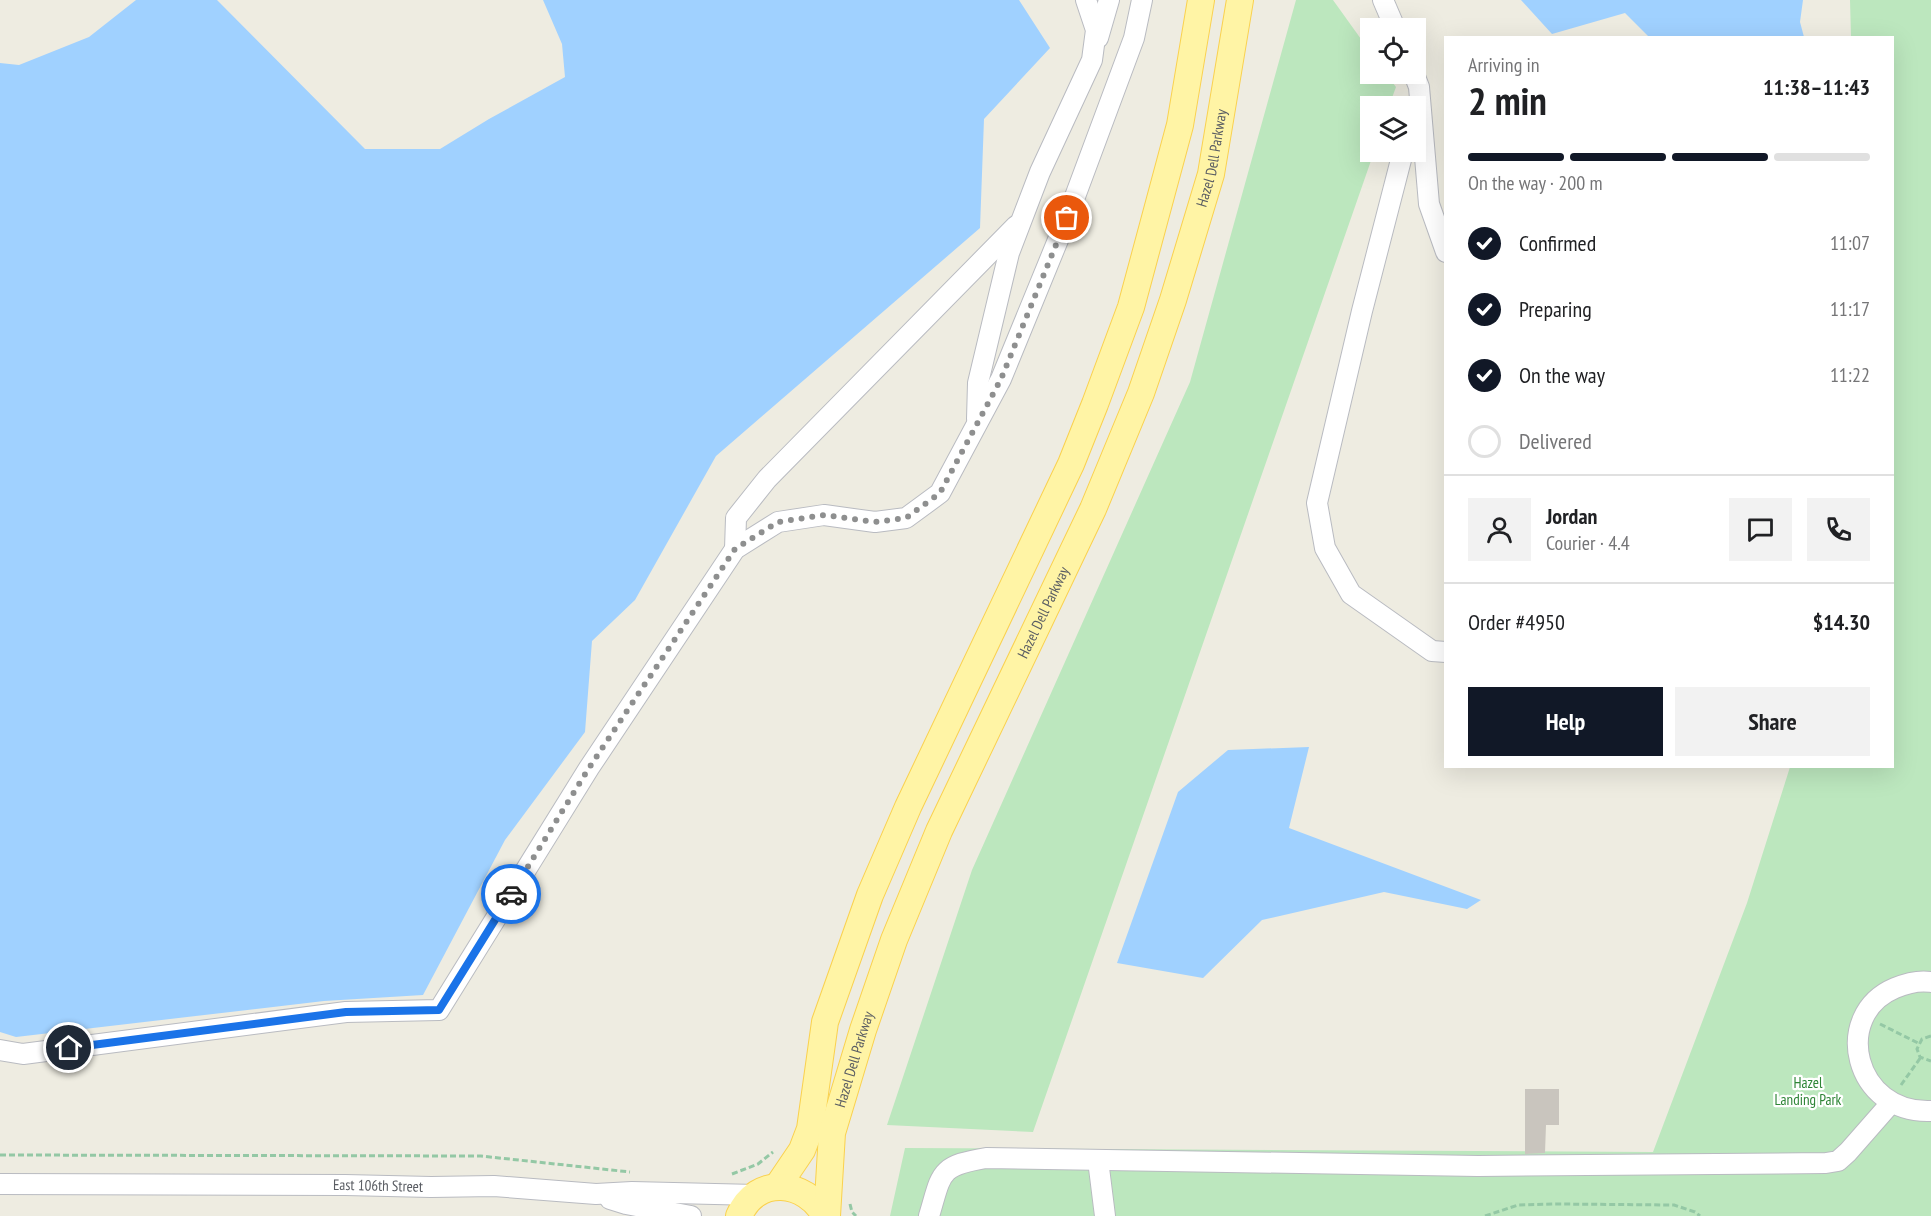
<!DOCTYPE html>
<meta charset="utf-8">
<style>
body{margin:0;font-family:"PT Sans Narrow",sans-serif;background:#f2f2f2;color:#202124;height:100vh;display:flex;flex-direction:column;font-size:22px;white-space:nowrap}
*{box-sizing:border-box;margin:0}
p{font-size:20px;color:#757577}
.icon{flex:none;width:33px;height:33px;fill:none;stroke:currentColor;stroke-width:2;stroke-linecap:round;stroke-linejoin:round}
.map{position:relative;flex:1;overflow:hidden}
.sheet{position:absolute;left:1444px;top:36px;width:450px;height:732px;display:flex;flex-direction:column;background:#fff;border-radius:0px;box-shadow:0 6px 24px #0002}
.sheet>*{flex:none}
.buttons{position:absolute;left:1360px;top:18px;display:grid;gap:12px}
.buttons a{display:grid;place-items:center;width:66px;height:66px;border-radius:0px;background:#fff;box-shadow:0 6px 24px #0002;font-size:30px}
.pin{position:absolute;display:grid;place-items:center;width:51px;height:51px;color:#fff;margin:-26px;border:3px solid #fff;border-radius:50%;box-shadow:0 2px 6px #0007}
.courier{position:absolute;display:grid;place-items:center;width:60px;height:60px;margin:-30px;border:4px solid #1a73e8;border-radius:50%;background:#fff;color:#222;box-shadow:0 2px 8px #0007}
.overview em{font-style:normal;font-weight:800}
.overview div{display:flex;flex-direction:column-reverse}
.overview{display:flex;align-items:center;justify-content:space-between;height:102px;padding:0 24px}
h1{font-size:39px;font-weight:800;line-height:45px}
.bar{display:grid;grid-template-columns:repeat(4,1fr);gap:9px 6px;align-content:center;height:72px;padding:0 24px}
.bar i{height:8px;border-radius:4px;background:#e0e0e0}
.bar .selected{background:#111827}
.bar p{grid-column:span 4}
.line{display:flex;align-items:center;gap:15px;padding:0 24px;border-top:2px solid #e0e0e0}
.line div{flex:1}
.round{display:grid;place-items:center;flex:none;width:63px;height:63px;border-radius:0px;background:#f2f2f2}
ol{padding:0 24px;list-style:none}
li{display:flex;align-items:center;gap:18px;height:66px}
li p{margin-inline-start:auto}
li .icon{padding:6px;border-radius:50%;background:#111827;color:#fff;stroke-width:4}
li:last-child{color:#757577}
li i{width:33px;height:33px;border:3px solid #e0e0e0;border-radius:50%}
.cta{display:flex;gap:12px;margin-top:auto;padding:12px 24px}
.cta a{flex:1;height:69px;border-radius:0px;background:#111827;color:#fff;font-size:24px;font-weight:800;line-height:69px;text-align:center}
.cta a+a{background:#f2f2f2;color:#202124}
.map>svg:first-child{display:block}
.green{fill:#bce7be}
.water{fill:#a0d1ff}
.building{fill:#c9c5be}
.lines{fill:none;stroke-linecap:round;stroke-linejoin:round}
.minor-casing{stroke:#b9bbc1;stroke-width:22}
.major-casing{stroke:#fad14e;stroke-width:28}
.path{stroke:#94c8a5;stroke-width:3;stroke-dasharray:6 3;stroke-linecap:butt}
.minor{stroke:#fff;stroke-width:20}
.major{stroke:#fff4a5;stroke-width:26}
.done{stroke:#8e8f8f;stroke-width:6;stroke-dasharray:0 10.8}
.route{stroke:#1a73e8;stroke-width:8}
.labels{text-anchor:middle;stroke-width:4.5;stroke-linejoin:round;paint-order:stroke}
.street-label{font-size:15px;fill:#5a5d63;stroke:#fff}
.park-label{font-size:15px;fill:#2f8537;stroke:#fff}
</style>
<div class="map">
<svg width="1931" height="1216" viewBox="0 0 1931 1216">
<rect width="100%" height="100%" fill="#eeece1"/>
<path class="green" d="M1296 0H1333L1371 53V74H1386L1396 87 1389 106H1371V152H1374L1033 1132 887 1125 972 870 1190 382Z
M1850 0H1931V1216H890L905 1148 1653 1152 1747 903 1790 767 1893 766V38L1851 37Z"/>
<path class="water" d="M136 0H217L365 149H440L489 119 565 77 562 44 543 0H1019L1050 48 984 119 980 228 716 456 635 600 592 641 585 732 505 840 423 995 324 1001 16 1037 0 1032V63L19 65 89 37Z
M1521 0H1803L1800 22 1804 37H1649L1625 13 1552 34Z
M1309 747 1289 828 1481 900 1467 909 1384 892 1262 920 1203 978 1117 963 1178 792 1228 750Z"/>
<path class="building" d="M1525 1089H1559V1125H1546L1545 1153 1525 1154Z"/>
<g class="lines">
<defs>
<g id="minor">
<path d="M1383 0 1395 28"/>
<path d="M1098 38 1109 0"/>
<path d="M1414 74 1419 87 1429 204 1446 252"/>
<path d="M1403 152 1362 311 1317 503 1325 548 1351 594 1432 651 1446 652"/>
<path d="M977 419 978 383 1009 253 1040 172 1092 60 1096 30 1086 0"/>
<path d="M735 549 736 518 767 479 1016 226"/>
<path d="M1931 982C1919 980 1907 983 1895 988 1831 1015 1854 1114 1931 1111"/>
<path d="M0 1050 23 1054 346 1012 439 1010 589 768 735 549 778 522 824 515 875 522 906 518 940 493 1001 379 1067 218 1134 38 1142 0"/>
<path d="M1098 1160 1105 1216"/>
<path id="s1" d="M0 1184 345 1185 431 1187 494 1186 596 1194 632 1192 756 1195"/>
<path d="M610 1199 626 1204 691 1216"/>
<path d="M929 1216C942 1173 938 1166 986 1158L1478 1166 1826 1163 1838 1161 1848 1152 1891 1103"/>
</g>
<g id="major">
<path d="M777 1187 802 1150 810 1129 825 1022 870 895 908 807 1071 464 1095 404 1131 307 1180 125 1201 0"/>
<path d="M739 1216C756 1175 806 1180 825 1216"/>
<path id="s2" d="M827 1216 832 1133 863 1030 894 940 939 831 1093 509 1141 393 1173 300 1211 174 1240 0"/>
</g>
</defs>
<use href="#minor" class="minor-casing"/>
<use href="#major" class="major-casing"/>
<path class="path" d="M1880 1024 1918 1043
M1931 1036 1922 1039 1917 1049 1920 1057 1931 1061
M1901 1085 1921 1057
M0 1155 481 1156 630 1172
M732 1174 758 1164 773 1152
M850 1204 852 1212 856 1216
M1485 1216 1518 1205 1557 1204 1674 1205 1695 1212 1700 1216"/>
<use href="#minor" class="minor"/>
<use href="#major" class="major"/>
</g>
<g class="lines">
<path class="done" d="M511 894 589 768 735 549 778 522 824 515 875 522 906 518 940 493 1001 379 1067 218"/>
<path class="route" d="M69 1048 346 1012 439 1010 511 894"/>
</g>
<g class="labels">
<g class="street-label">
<text dy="5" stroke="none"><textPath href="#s2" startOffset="1132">Hazel Dell Parkway</textPath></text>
<text dy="5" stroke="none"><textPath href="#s2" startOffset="646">Hazel Dell Parkway</textPath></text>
<text dy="5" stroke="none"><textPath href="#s2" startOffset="160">Hazel Dell Parkway</textPath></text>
<text dy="5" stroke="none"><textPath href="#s1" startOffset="378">East 106th Street</textPath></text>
</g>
<g class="park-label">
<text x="1808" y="1088">Hazel<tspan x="1808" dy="17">Landing Park</tspan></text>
</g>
</g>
</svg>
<div class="buttons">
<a><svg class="icon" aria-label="locate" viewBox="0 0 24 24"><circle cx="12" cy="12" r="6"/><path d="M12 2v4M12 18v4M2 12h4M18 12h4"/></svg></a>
<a><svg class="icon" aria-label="layers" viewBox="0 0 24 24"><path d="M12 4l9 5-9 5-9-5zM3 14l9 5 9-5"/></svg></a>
</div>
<div class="pin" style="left:1067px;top:218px;background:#ea580c"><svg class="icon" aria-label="bag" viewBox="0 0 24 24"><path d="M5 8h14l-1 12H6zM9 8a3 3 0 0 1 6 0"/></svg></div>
<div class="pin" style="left:69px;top:1048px;background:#1f2937"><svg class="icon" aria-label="home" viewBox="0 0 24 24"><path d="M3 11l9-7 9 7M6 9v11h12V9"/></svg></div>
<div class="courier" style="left:511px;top:894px"><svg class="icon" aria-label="car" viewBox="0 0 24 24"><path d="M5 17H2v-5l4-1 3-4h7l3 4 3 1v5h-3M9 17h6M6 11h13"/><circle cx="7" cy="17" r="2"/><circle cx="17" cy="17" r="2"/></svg></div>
<section class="sheet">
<div class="overview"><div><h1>2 min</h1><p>Arriving in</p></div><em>11:38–11:43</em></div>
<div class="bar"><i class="selected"></i><i class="selected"></i><i class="selected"></i><i></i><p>On the way · 200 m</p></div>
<ol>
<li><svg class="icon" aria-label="check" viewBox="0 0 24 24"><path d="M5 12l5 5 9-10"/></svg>Confirmed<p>11:07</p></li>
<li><svg class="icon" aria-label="check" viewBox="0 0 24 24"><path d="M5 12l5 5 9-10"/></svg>Preparing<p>11:17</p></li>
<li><svg class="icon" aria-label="check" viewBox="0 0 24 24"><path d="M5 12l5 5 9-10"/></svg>On the way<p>11:22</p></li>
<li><i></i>Delivered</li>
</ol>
<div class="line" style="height:108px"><a class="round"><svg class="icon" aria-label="person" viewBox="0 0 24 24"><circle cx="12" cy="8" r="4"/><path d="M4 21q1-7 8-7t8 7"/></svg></a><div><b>Jordan</b><p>Courier · 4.4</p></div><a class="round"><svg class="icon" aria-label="chat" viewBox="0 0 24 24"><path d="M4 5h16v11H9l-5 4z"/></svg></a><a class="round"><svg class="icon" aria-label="phone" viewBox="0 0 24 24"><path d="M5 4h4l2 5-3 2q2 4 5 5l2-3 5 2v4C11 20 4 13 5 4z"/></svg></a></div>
<div class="line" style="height:78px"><div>Order #4950</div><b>$14.30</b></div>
<div class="cta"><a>Help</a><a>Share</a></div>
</section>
</div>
